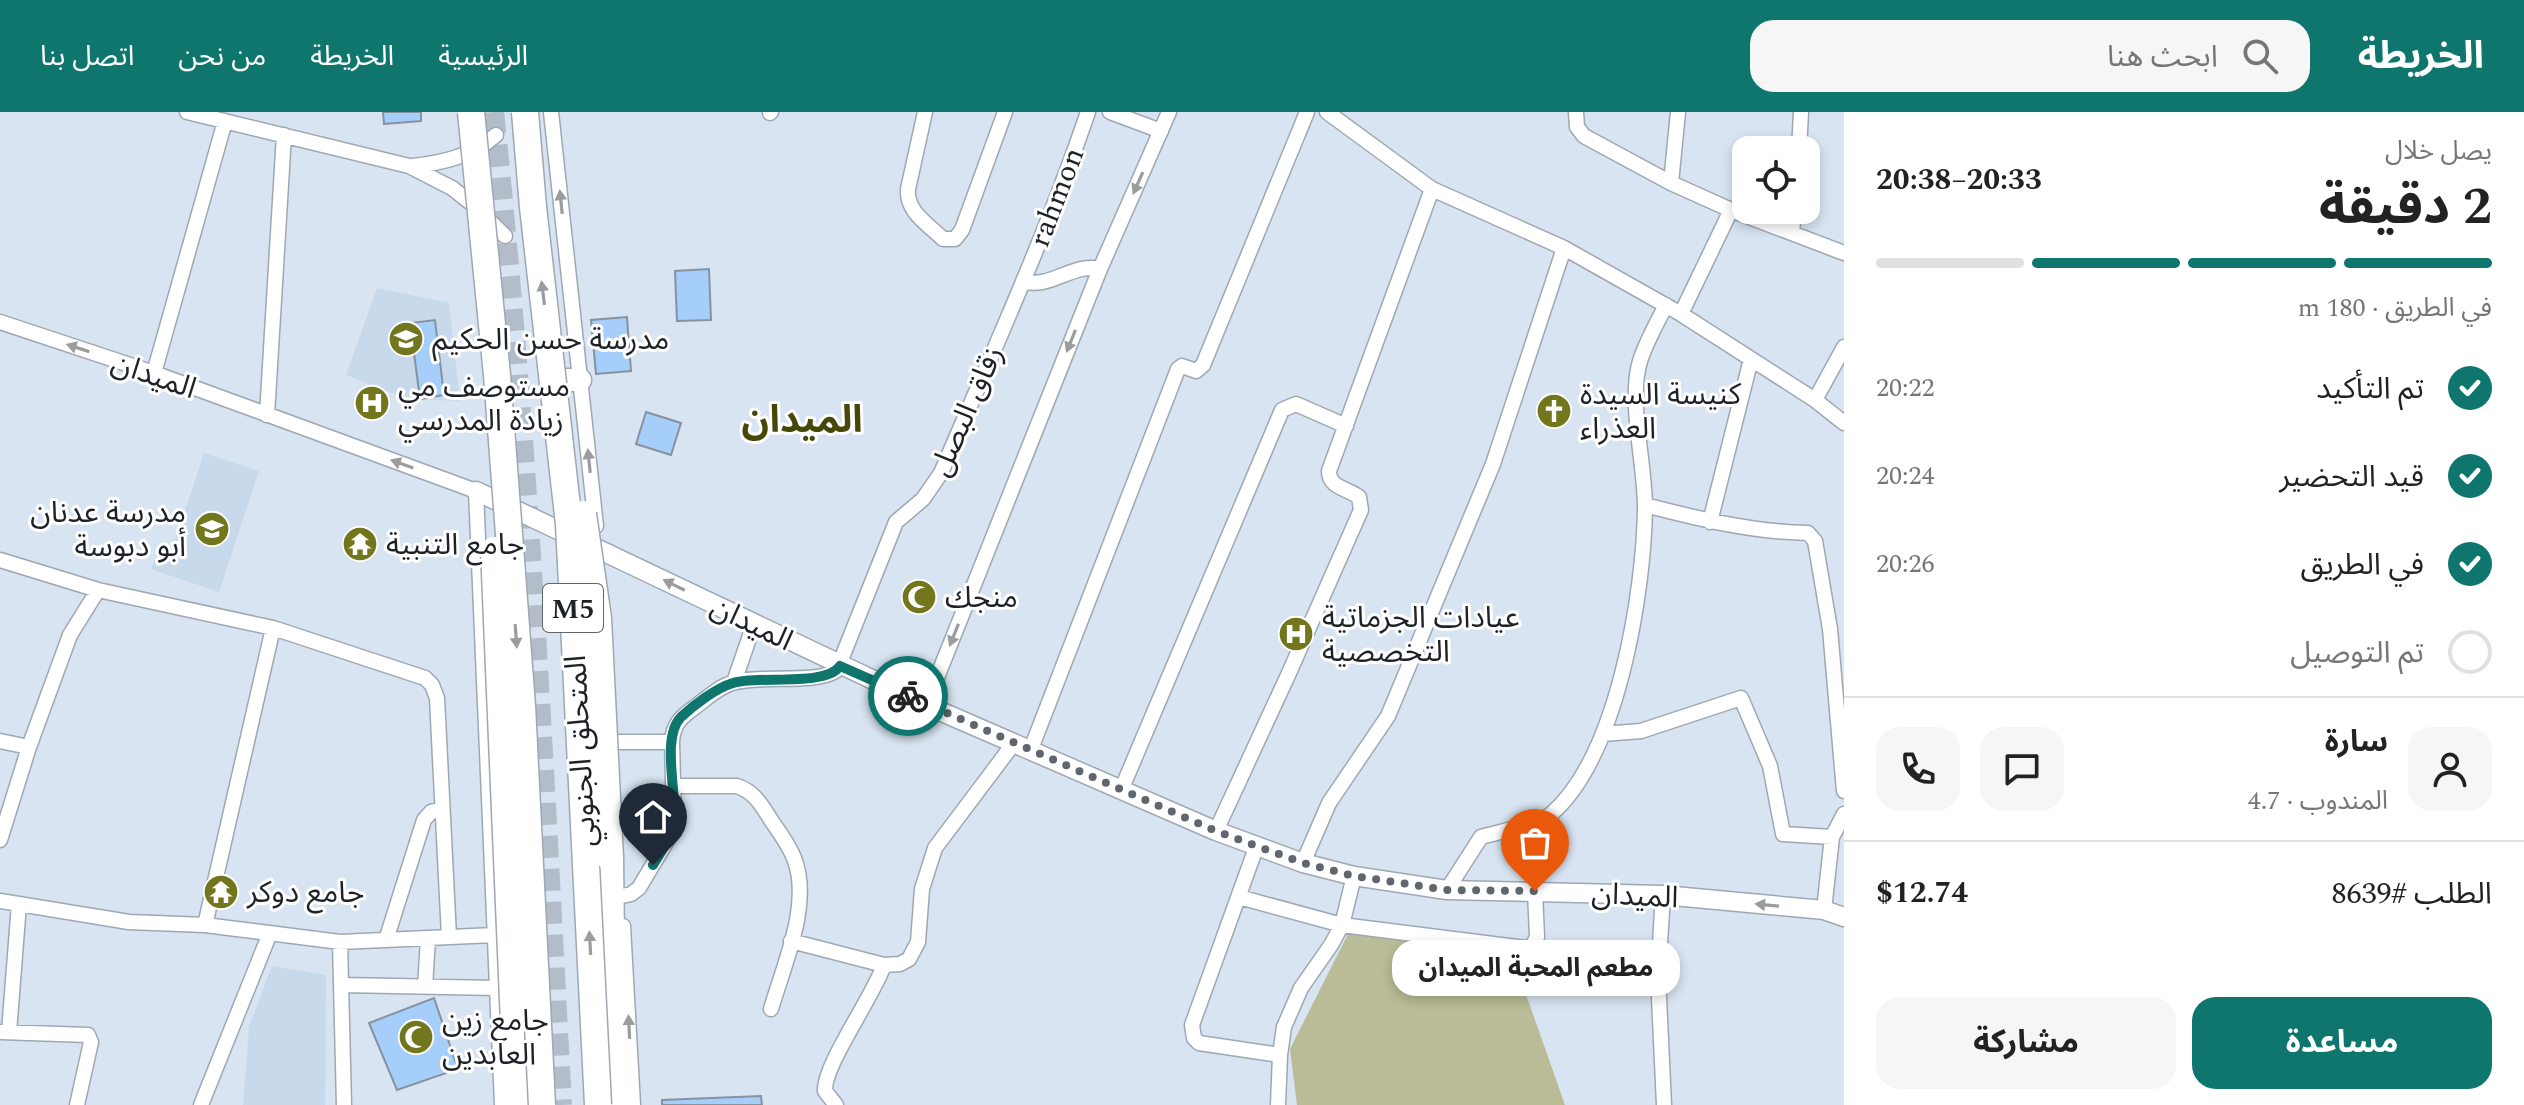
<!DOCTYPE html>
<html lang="ar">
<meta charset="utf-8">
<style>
body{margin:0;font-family:Spectral,"Noto Sans Arabic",serif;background:#f6f6f6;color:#222;direction:rtl;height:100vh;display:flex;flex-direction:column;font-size:30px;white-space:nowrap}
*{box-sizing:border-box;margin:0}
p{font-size:26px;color:#767676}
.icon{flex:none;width:44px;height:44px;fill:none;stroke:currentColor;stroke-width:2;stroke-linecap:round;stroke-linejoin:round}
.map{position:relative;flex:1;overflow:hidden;direction:ltr}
.side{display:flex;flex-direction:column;background:#fff;width:680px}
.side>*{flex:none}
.controls{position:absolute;left:1732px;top:24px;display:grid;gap:16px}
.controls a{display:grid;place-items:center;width:88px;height:88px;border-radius:16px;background:#fff;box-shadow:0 4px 12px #0003;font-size:40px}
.pin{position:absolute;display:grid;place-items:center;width:68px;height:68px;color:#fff;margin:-82px -34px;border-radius:50% 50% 50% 0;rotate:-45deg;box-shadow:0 0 8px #0007}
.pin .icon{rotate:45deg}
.courier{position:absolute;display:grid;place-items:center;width:80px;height:80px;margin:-40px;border:6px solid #0f766e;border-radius:50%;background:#fff;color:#222;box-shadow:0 2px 10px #0007}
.bubble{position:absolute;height:56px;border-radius:24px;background:#fff;box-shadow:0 4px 12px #0003;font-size:26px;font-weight:700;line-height:56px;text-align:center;direction:rtl}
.overview em{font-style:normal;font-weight:700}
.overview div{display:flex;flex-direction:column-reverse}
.overview{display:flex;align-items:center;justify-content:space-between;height:136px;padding:0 32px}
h1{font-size:52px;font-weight:700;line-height:60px}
.bar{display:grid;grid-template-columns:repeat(4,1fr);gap:12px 8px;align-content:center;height:96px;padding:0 32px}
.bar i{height:10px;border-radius:6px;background:#e0e0e0}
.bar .active{background:#0f766e}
.bar p{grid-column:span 4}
.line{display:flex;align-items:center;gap:20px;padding:0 32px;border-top:2px solid #e0e0e0}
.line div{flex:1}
.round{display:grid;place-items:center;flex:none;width:84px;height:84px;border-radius:24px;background:#f6f6f6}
ol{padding:0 32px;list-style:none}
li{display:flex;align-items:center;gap:24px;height:88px}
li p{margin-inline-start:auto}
li .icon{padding:8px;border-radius:50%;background:#0f766e;color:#fff;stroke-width:4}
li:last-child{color:#767676}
li i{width:44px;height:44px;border:4px solid #e0e0e0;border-radius:50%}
.cta{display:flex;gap:16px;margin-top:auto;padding:16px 32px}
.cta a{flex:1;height:92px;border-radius:24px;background:#0f766e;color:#fff;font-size:32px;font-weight:700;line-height:92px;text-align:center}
.cta a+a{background:#f6f6f6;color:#222}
header{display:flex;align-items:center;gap:48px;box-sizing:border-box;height:112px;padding:0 40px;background:#0f766e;color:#fff}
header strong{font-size:38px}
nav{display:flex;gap:44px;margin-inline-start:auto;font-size:28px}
.search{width:560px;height:72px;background:#f6f6f6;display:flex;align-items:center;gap:20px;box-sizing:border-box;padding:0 28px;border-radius:24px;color:#767676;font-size:30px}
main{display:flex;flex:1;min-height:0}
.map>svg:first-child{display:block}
.built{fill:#c8d9eb}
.green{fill:#b9bc96}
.building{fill:#a5cefb;stroke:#87929e;stroke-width:2}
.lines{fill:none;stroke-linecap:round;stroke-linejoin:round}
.primary-tunnel{stroke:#b3bdc9;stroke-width:22;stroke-dasharray:22 11;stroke-linecap:butt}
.minor-casing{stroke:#9da8b4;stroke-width:17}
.tertiary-casing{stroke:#9da8b4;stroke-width:21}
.primary-casing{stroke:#9da8b4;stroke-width:25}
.motorway-casing{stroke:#9da8b4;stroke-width:29}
.minor{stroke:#fff;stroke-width:14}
.tertiary{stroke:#fff;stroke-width:18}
.primary{stroke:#fff;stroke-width:22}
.motorway{stroke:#fff;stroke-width:26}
.motorway-bridge-casing{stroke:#9da8b4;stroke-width:29;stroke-linecap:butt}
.motorway-bridge{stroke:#fff;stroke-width:26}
.oneway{fill:#9a9c9e}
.done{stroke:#5f666e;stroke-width:8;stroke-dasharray:0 14.4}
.route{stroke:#0f766e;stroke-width:10}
.labels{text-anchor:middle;stroke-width:6;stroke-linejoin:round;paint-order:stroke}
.shield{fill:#fff;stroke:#626468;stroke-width:2}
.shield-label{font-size:28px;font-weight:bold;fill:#1e2227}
.street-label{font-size:30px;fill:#1e2227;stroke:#fff}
.poi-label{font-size:30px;fill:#1e2227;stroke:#fff;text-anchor:start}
.district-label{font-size:38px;font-weight:bold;fill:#46480a;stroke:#fff}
</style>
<header>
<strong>الخريطة</strong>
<div class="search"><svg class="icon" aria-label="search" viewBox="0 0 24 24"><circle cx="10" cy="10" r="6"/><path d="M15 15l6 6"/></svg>ابحث هنا</div>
<nav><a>الرئيسية</a><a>الخريطة</a><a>من نحن</a><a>اتصل بنا</a></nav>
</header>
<main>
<section class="side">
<div class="overview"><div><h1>2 دقيقة</h1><p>يصل خلال</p></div><em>20:33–20:38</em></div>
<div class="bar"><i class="active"></i><i class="active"></i><i class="active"></i><i></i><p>في الطريق · 180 m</p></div>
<ol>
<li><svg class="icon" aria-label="check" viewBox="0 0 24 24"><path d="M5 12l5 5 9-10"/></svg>تم التأكيد<p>20:22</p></li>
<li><svg class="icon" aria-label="check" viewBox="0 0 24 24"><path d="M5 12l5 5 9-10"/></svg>قيد التحضير<p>20:24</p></li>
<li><svg class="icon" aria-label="check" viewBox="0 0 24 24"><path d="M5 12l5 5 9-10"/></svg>في الطريق<p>20:26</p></li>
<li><i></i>تم التوصيل</li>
</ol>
<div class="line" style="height:144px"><a class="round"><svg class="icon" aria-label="person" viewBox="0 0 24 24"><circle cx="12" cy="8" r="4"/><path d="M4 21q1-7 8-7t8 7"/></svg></a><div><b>سارة</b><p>المندوب · 4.7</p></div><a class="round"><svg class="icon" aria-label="chat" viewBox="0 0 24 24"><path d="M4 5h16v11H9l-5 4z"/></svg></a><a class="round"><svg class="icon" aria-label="phone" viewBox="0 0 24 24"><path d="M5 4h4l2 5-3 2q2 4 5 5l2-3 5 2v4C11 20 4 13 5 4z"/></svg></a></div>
<div class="line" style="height:104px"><div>الطلب #8639</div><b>$12.74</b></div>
<div class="cta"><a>مساعدة</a><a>مشاركة</a></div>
</section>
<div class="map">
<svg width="1844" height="993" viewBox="0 0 1844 993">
<rect width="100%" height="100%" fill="#d8e4f1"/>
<path class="built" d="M377 176 449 191 460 289 407 287 346 263Z
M204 341 259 359 219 480 151 457 160 431 173 435Z
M272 854 326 863 325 993H243L249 915Z"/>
<path class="green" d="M1349 820 1524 839 1523 874 1565 993H1297L1290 937Z"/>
<path class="building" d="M383 0H421V9L384 12Z
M709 157 711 208 677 209 675 159Z
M627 205 631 259 596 262 591 208Z
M435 208 444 283 420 287 410 211Z
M646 300 681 311 671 343 636 332Z
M434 886 458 957 397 978 369 911Z
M761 984 762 993H662V988Z"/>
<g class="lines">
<path class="primary-tunnel" d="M493 0C528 330 543 662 561 993"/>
<defs>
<path id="minor" d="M187 0 409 54 452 76 471 91 505 124
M551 0 596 414
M925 0 908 77C906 100 928 112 943 127H955L962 118 1005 0
M1110 0 1161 19
M1327 0 1432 77 1564 136 1681 202 1815 288 1844 311
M1576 0 1577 15 1584 24 1671 71 1731 98 1844 141
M770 1 771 0
M1799 38 1801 0
M412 54C443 51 472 44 496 23
M1671 71 1678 0
M1792 120 1794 98
M1023 169C1049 178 1074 150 1100 157
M1681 202 1731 98
M0 210 154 261 476 379 502 993
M154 261 225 9
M1815 288 1844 235
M267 303 284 23
M1645 393C1699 407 1752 420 1808 421L1815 429 1830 517 1844 679
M1710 410 1751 247
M0 448 98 478 273 516 425 566 432 573 437 586 449 825
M734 570 754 512
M926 593 1100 157 1169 0
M1603 622 1641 619 1741 586 1770 654 1783 722 1832 725
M0 629 29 635
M600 630H672
M1031 637 1178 257 1182 254 1196 259 1203 253 1307 0
M673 674H737C755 680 762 694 771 708 779 720 789 733 794 746 812 791 784 852 771 897
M1122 676 1282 298 1296 292 1346 314
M1216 719 1289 561 1361 398 1359 385C1347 376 1329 376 1329 359L1432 77
M0 728 29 635 70 523 98 478
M1257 733 1192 913 1194 926 1199 931 1280 943
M1303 751 1329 691 1388 604 1493 352 1564 136
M1447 778 1481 725C1496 721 1540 711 1550 703 1618 646 1644 480 1645 395 1645 352 1628 289 1640 249 1646 230 1657 211 1666 193
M1663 783 1658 864 1664 993
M622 784 631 782 639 776 667 729 674 709 672 630C673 612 681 605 695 595 706 587 718 575 732 571 759 562 817 573 837 558L896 410 923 387 941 361C992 242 1046 123 1088 0
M1239 785 1342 813 1525 836 1533 833 1537 825 1535 779
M0 789 129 810 205 813 340 830 494 823
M1824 798 1832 725 1844 702
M205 813 273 516
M623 814 633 993
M386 828 424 708 431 700 442 697
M791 829 884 853 900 852 909 847 918 830 922 777 935 736 1014 631
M340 830 344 993
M342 873 497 876
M425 875 428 826
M0 920 88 923 91 930 77 993
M9 920 19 792
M201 993 270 821
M836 993 825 979C823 954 873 885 884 853
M1278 993 1280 943 1284 915 1301 876 1331 833 1342 813 1354 764"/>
<path id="tertiary" d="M476 379 926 593 1216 719 1303 751 1354 764 1447 778 1663 783 1824 798 1844 805"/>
<path id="primary" d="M559 268H580"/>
<path id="motorway" d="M610 746 613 993
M514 912 517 993"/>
</defs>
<use href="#minor" class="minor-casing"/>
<use href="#tertiary" class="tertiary-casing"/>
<use href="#primary" class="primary-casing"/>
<use href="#motorway" class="motorway-casing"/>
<use href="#minor" class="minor"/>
<use href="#tertiary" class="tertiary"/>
<use href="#primary" class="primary"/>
<use href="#motorway" class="motorway"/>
<defs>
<path id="motorway-bridge" d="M471 0 497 263 522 594 542 993
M525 0 533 95 569 412 598 993
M583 402 598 506 610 746
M494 438 514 912"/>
</defs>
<use href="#motorway-bridge" class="motorway-bridge-casing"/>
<use href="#motorway-bridge" class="motorway-bridge"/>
</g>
<defs><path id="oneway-solid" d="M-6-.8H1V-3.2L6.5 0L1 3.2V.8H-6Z" transform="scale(2)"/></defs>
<g class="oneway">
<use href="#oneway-solid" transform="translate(1138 71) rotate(114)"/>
<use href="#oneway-solid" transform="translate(561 90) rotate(-96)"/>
<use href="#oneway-solid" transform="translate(543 181) rotate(-97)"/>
<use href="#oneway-solid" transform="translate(1071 229) rotate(112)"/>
<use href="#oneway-solid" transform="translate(78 236) rotate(-162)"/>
<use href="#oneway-solid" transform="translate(589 349) rotate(-96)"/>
<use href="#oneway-solid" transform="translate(402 352) rotate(-160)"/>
<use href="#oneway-solid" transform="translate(674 473) rotate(-154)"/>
<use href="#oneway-solid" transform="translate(954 523) rotate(112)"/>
<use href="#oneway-solid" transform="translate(516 524) rotate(86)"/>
<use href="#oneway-solid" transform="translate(1767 793) rotate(-175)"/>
<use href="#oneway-solid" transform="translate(590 831) rotate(-93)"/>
<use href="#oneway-solid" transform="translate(629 915) rotate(-93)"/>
</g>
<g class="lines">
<path class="done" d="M908 584 1216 719 1303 751 1354 764 1447 778 1535 779"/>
<path class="route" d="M653 753C661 739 672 725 674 708 677 681 661 625 681 605 694 593 716 576 733 571 758 563 826 575 840 554L908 584"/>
</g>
<defs>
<symbol id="school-disc" viewBox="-11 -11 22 22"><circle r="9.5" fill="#72761d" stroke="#fff"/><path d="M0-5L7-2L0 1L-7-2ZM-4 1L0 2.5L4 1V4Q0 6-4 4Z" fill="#fff"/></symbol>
<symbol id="hospital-disc" viewBox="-11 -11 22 22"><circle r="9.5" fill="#72761d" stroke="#fff"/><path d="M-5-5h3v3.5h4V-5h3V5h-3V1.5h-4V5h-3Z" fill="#fff"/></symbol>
<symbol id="church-disc" viewBox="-11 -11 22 22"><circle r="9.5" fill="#72761d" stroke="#fff"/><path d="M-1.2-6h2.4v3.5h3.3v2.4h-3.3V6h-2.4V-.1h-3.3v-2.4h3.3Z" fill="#fff"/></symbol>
<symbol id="temple-disc" viewBox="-11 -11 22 22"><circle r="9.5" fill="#72761d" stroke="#fff"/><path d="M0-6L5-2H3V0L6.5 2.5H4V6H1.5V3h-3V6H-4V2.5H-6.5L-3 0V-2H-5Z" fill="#fff"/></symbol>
<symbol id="mosque-disc" viewBox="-11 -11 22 22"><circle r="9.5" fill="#72761d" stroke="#fff"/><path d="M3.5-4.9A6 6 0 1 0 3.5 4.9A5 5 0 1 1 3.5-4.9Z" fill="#fff"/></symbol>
</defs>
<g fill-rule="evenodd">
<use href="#school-disc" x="386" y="207" width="40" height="40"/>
<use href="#hospital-disc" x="352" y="271" width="40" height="40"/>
<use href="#church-disc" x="1534" y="279" width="40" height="40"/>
<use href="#school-disc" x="192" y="397" width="40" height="40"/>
<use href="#temple-disc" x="340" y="412" width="40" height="40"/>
<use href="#mosque-disc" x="899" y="465" width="40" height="40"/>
<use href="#hospital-disc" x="1276" y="502" width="40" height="40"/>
<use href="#temple-disc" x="201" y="760" width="40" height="40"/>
<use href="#mosque-disc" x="396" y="905" width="40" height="40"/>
</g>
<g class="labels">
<rect class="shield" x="543" y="472" width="60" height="48" rx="6"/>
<g class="shield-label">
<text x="573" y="506">M5</text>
</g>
<g class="street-label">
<text transform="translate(1056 85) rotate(-69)" y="10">rahmon</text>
<text transform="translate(154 263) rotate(19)" y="10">الميدان</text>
<text transform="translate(966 299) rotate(-66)" y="10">زقاق البصل</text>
<text transform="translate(752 511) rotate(26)" y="10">الميدان</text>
<text transform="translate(580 639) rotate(-93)" y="10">المتحلق الجنوبي</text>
<text transform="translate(1635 783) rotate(3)" y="10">الميدان</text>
</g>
<g class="poi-label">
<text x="432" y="237">مدرسة حسن الحكيم</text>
<text x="398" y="284">مستوصف مي<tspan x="398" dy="34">زيادة المدرسي</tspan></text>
<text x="1580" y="292">كنيسة السيدة<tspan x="1580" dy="34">العذراء</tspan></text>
<text x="186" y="410" text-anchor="end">مدرسة عدنان<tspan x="186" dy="34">أبو دبوسة</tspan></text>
<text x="386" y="442">جامع التنبية</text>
<text x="945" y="495">منجك</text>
<text x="1322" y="515">عيادات الجزماتية<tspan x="1322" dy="34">التخصصية</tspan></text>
<text x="247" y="790">جامع دوكر</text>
<text x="442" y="918">جامع زين<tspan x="442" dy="34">العابدين</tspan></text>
</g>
<g class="district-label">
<text x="802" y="320">الميدان</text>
</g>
</g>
</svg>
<div class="controls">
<a><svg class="icon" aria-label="locate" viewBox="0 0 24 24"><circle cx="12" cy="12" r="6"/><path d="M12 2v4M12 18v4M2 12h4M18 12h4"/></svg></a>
</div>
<div class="pin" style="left:1535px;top:779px;background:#ea580c"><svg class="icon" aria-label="bag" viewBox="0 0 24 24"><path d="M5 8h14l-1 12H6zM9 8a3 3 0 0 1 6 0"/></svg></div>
<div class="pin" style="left:653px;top:753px;background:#1f2937"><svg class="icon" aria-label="home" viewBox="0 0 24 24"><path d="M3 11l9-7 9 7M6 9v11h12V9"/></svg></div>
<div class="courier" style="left:908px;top:584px"><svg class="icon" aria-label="bike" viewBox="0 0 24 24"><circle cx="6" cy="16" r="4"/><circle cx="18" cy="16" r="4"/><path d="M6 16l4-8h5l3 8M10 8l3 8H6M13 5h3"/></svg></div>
<div class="bubble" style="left:1392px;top:828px;width:288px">مطعم المحبة الميدان</div>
</div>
</main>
